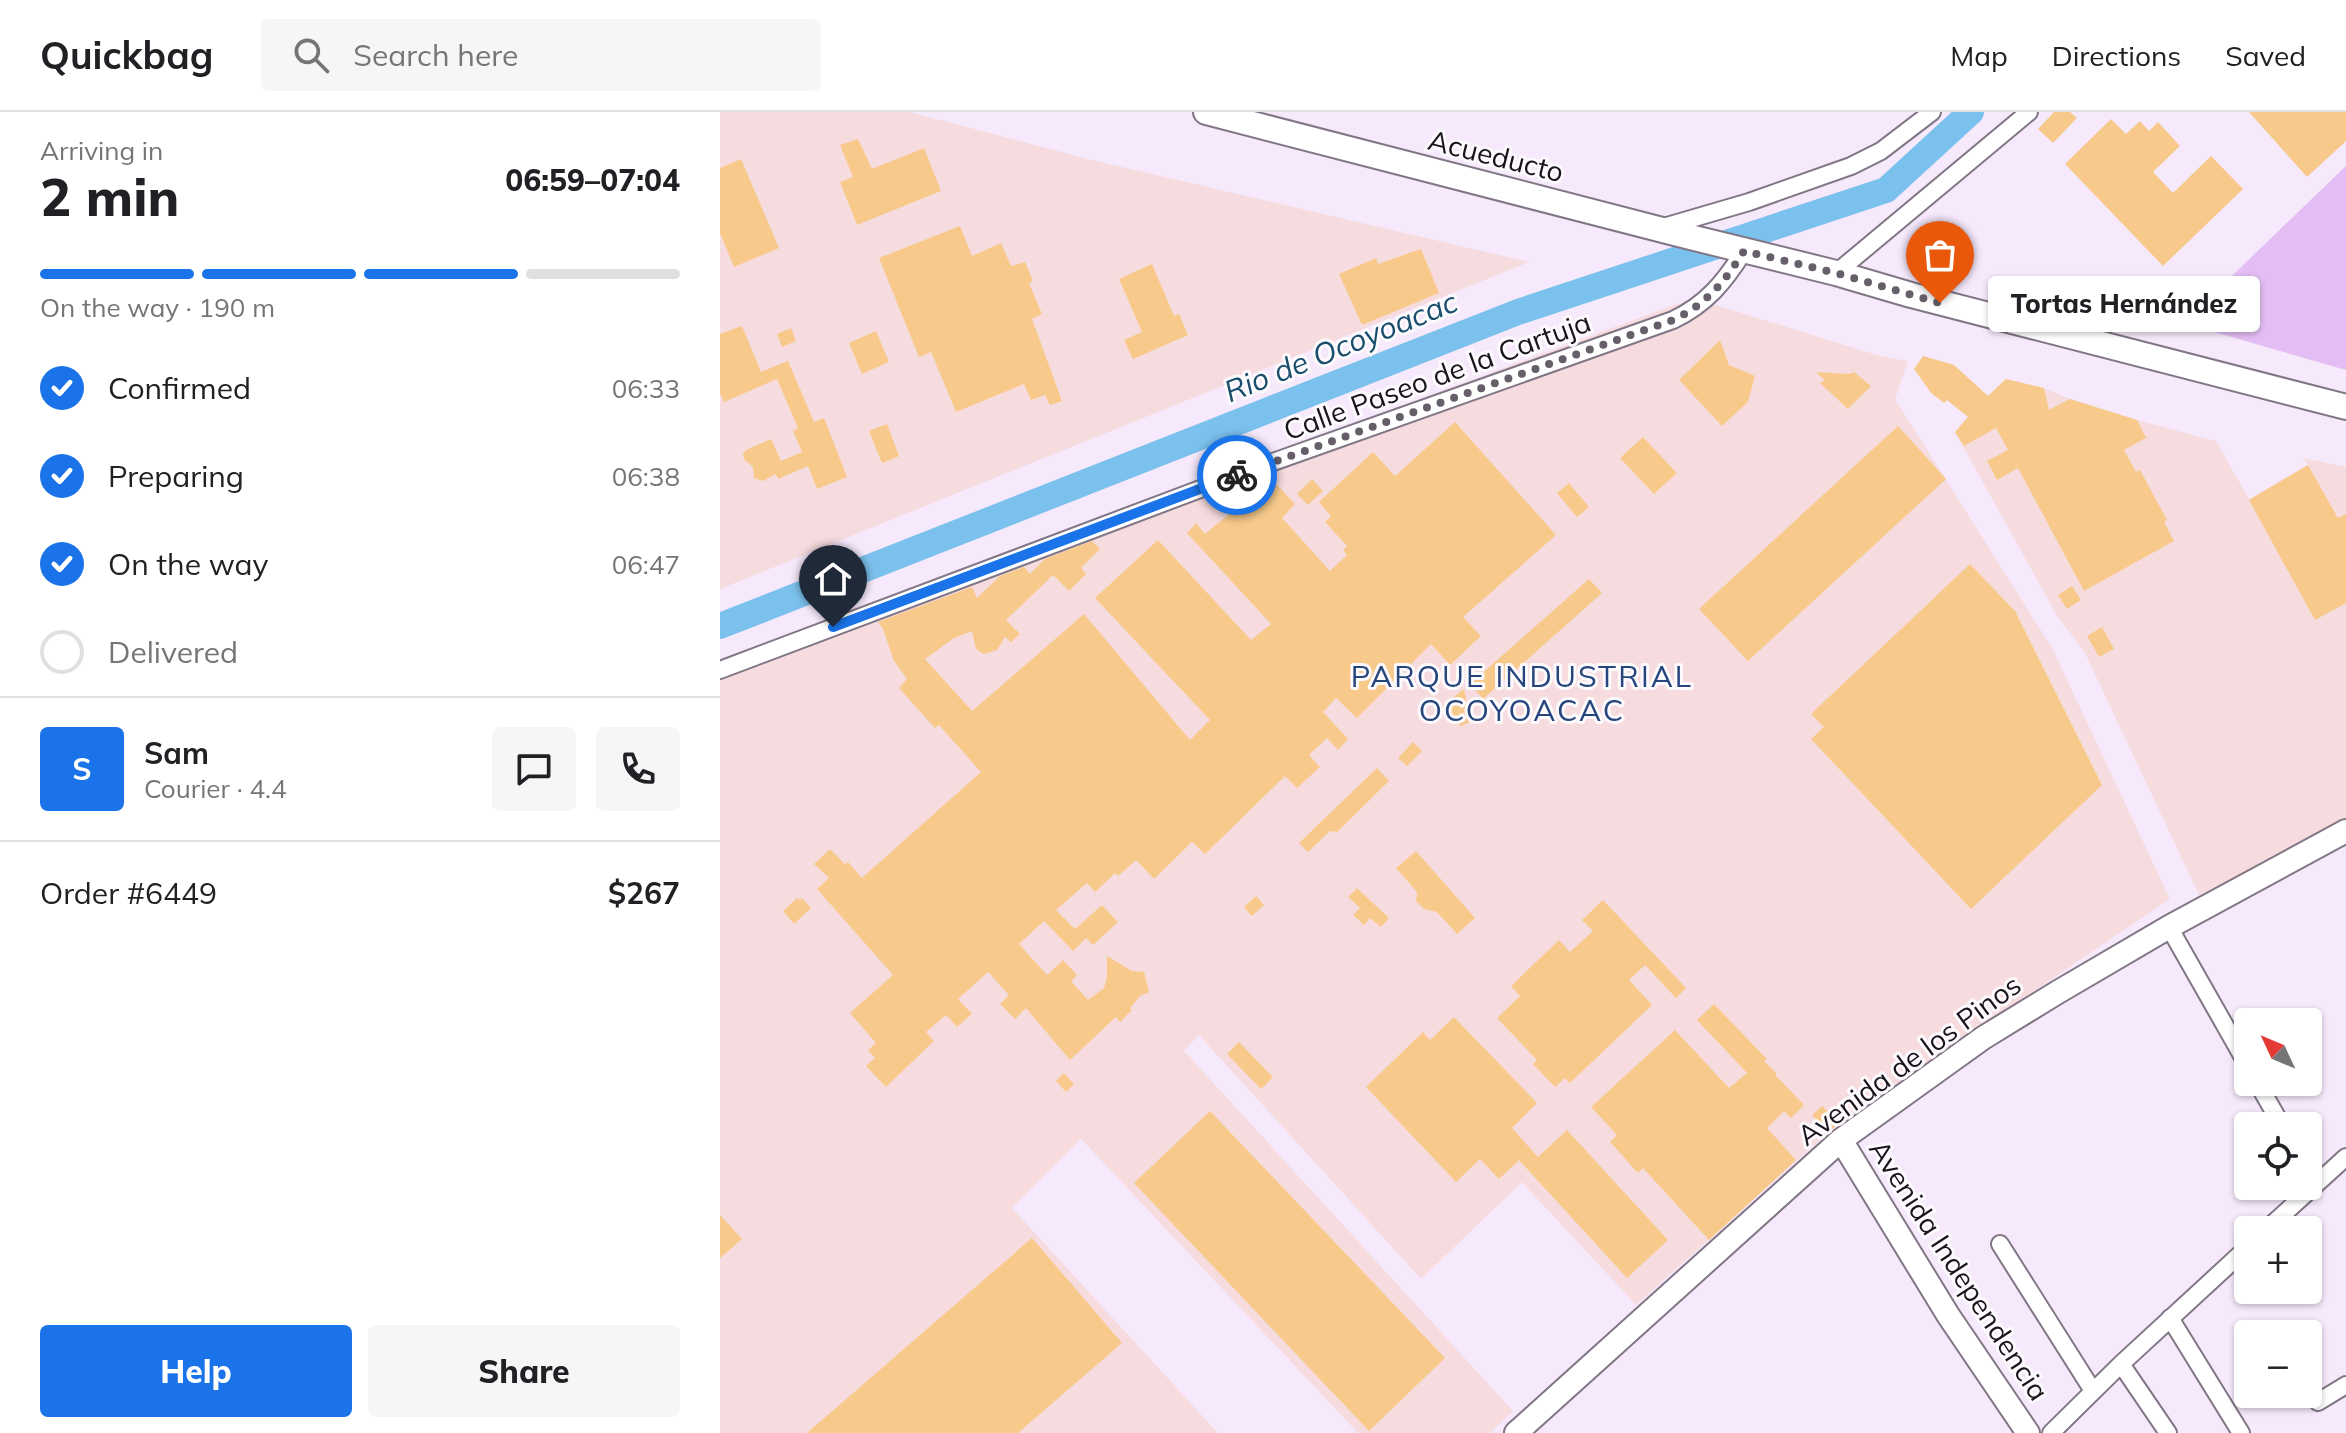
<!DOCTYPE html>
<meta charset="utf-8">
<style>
body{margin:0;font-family:Mulish,sans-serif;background:#f6f6f6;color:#202124;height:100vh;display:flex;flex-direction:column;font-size:30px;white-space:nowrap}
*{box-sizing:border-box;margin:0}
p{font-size:26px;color:#757577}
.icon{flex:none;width:44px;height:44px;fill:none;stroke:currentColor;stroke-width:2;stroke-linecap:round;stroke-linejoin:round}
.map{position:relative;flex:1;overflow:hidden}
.sheet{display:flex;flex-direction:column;background:#fff;width:720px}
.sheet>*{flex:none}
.needle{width:52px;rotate:314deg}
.controls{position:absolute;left:1514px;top:896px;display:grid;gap:16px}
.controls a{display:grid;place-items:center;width:88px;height:88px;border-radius:8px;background:#fff;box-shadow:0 2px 6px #0004;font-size:40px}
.pin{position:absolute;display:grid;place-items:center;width:68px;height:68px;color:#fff;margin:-82px -34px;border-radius:50% 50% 50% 0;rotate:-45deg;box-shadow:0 0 8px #0007}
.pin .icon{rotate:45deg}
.courier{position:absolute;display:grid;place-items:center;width:80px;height:80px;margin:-40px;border:6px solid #1a73e8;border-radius:50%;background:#fff;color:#222;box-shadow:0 2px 10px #0007}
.bubble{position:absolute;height:56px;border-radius:8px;background:#fff;box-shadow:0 2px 6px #0004;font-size:26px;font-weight:800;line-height:56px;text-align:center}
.summary em{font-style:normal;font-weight:800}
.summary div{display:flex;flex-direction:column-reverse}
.summary{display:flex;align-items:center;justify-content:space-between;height:136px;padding:0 40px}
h1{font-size:52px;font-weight:800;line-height:60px}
.bar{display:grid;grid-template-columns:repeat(4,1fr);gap:12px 8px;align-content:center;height:96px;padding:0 40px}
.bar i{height:10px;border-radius:6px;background:#e0e0e0}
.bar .active{background:#1a73e8}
.bar p{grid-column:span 4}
.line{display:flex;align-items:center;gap:20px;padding:0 40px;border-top:2px solid #e0e0e0}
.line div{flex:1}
.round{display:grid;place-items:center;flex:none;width:84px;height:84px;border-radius:8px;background:#f6f6f6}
ol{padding:0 40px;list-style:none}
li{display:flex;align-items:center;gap:24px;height:88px}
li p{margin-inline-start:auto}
li .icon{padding:8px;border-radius:50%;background:#1a73e8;color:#fff;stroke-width:4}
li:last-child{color:#757577}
li i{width:44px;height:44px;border:4px solid #e0e0e0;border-radius:50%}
.button{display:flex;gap:16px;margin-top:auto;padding:16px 40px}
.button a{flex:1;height:92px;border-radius:8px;background:#1a73e8;color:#fff;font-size:32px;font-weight:800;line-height:92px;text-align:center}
.button a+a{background:#f6f6f6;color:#202124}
header{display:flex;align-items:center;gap:48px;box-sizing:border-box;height:112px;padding:0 40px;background:#fff;border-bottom:2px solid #e0e0e0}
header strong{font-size:38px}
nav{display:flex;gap:44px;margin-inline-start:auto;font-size:28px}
.search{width:560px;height:72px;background:#f6f6f6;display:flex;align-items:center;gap:20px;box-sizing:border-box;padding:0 28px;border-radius:8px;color:#757577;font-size:30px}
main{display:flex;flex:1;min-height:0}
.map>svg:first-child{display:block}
.industrial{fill:#f7dcdf}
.green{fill:#e3bdf3}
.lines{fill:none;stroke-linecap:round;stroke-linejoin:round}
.river{stroke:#7bc1ed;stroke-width:26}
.building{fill:#f7ca8b}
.minor-casing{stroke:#817686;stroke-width:20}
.tertiary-casing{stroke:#817686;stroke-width:26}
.secondary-casing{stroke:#817686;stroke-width:28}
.minor{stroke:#fff;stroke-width:16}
.tertiary{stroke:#fff;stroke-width:22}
.secondary{stroke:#fff;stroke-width:24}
.done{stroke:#665f69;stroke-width:8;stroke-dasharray:0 14.4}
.route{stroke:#1a73e8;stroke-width:10}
.labels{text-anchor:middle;stroke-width:6;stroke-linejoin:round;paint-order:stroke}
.street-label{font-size:28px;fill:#19141b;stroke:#fdfafe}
.water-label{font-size:30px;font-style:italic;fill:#184e6c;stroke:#fdfafe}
.neighbourhood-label{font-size:30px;letter-spacing:2px;fill:#26457c;stroke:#fdfafe}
</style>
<header>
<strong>Quickbag</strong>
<div class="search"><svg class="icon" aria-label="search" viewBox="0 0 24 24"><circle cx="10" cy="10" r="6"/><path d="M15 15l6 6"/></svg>Search here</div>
<nav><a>Map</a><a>Directions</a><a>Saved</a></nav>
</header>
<main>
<section class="sheet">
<div class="summary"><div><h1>2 min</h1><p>Arriving in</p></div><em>06:59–07:04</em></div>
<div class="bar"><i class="active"></i><i class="active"></i><i class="active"></i><i></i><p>On the way · 190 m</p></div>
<ol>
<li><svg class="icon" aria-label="check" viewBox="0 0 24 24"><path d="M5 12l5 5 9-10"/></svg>Confirmed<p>06:33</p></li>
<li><svg class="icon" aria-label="check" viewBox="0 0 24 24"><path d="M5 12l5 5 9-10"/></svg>Preparing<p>06:38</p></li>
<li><svg class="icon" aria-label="check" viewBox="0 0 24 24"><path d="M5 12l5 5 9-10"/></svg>On the way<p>06:47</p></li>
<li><i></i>Delivered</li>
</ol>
<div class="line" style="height:144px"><b class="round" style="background:#1a73e8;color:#fff">S</b><div><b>Sam</b><p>Courier · 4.4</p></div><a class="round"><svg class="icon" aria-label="chat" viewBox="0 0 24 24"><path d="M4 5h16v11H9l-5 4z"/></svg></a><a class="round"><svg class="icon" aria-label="phone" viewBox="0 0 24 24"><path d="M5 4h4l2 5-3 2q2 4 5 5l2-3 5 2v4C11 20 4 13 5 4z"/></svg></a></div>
<div class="line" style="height:104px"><div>Order #6449</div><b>$267</b></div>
<div class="button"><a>Help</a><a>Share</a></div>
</section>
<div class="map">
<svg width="1626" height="1321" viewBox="0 0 1626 1321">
<rect width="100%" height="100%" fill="#f5e9fb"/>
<path class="industrial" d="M0 0H190L372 48 809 150 0 477Z
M973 186 1160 244 1188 249 1175 287 1332 536 1450 787 1119 1011 916 1193 802 1070 701 1167 479 923 464 939 467 942 793 1299 770 1321H638L361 1027 292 1096 498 1321H0V568L131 515 130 498Z
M1286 267 1324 276 1350 287 1417 308 1496 329 1529 387 1588 353 1583 346 1626 355V706L1480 785 1364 539 1336 502 1235 320 1260 291Z"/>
<path class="green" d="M1626 54V258L1463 211Z"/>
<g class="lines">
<path class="river" d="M0 514 798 200 1166 78 1251 0"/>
</g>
<path class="building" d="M1334 0H1350L1357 6 1333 31 1318 17Z
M1529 0H1626V29L1587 65Z
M1391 7 1406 22 1420 9 1429 19 1438 10 1460 34 1433 60 1453 81 1491 44 1523 77 1443 154 1345 52Z
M138 27 152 57 204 36 221 79 137 113 120 70 133 65 120 33Z
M21 47 59 136 14 155 0 121V56Z
M240 114 252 144 281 131 291 154 305 150 313 169 309 171 322 202 312 207 342 289 330 293 325 283 311 288 304 272 236 300 211 240 199 245 159 146Z
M701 137 719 181 642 213 619 162 656 146 658 152Z
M432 152 454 204 459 202 468 223 413 247 404 228 422 220 399 167Z
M22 214 41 260 68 249 94 310 104 306 127 365 97 377 88 354 58 367 56 362 43 369 34 366 33 355 24 347 23 342 26 338 51 327 61 349 82 340 73 319 78 316 57 267 4 290 0 281V222Z
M71 216 76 229 62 235 57 222Z
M156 219 169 250 142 262 129 231Z
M1000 228 1009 253 1035 264 1028 290 1002 314 959 268Z
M1203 244 1234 253 1268 284 1286 267 1324 276 1329 298 1350 287 1417 308 1426 326 1404 338 1416 360 1420 358 1447 408 1444 410 1454 429 1364 479 1298 356 1277 368 1267 349 1288 338 1276 316 1244 334 1235 320 1248 305 1227 288 1224 291 1211 281 1194 257Z
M1096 260 1129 262 1134 260 1151 274 1128 297 1100 271 1105 268Z
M735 310 836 423 743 505 761 524 730 553 711 532 637 606 616 586 603 600 628 627 618 638 607 626 589 643 600 655 577 676 565 664 485 742 472 730 434 767 416 748 398 764 395 761 375 780 367 771 336 798 355 817 382 793 398 810 373 833 366 826 353 839 324 809 299 832 327 863 343 848 357 863 351 869 368 888 384 876 387 864V844L412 859 424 860 429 880 420 884 410 896 412 898 400 910 396 905 350 948 306 896 295 907 280 892 289 883 268 860 238 887 252 902 237 915 226 903 206 920 214 929 166 975 146 954 155 946 148 938 156 931 130 901 173 863 97 777 109 766 94 752 110 737 125 752 128 750 142 766 261 660 219 613 215 616 179 576 187 567 174 549 163 517 158 510 252 475 257 486 280 464 304 455 310 462 325 447 372 429 380 437 361 456 366 462 349 479 333 463 286 508 300 522 291 530 285 525 277 538 264 542 256 537 252 519 234 526 205 547 252 599 364 502 470 628 490 608 375 486 438 428 531 528 551 512 467 421 476 411 485 422 537 379 557 373 575 392 562 406 610 459 627 443 623 438 627 434 605 410 611 404 599 390 653 340 675 364Z
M167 312 179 344 162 351 149 319Z
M1178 314 1226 367 1028 549 979 497Z
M923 325 957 361 934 382 900 346Z
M1588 353 1618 406 1626 402V491L1595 508 1529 388Z
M592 367 603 379 588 393 577 382Z
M849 371 869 395 857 405 837 381Z
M1250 452 1295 499 1382 673 1251 797 1091 627 1104 615 1091 602Z
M869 467 882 481 763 587 750 572Z
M1352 474 1361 488 1347 497 1338 483Z
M1382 515 1394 537 1379 545 1367 524Z
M744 577 750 607 748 611 741 614 736 610 732 601 718 597Z
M693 630 702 639 687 654 678 646Z
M657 656 669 669 617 720 610 719 588 740 579 731Z
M696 739 755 806 737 822 717 800 704 797 696 789 697 780 676 756Z
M637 776 669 806 661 815 650 806 644 813 633 803 640 796 628 785Z
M536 784 544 793 532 804 524 795Z
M77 786 80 788 82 786 91 796 74 812 63 799Z
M883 788 966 876 956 886 925 853 909 868 932 893 850 971 845 966 835 975 813 952 817 948 777 906 800 884 791 874 839 828 850 840 873 819 862 808Z
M994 892 1047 947 1044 949 1057 962 1055 963 1084 993 1071 1006 1064 999 1047 1016 1076 1048 989 1128 923 1056 918 1061 890 1030 897 1023 871 995 955 918 1009 976 1027 961 977 908Z
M734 905 817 991 792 1016 818 1045 847 1018 948 1128 907 1166 799 1048 779 1067 760 1047 736 1070 646 975 703 920 710 928Z
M519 930 553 965 541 977 507 942Z
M344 961 354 972 346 980 336 969Z
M1102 994 1119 1011 1109 1020 1092 1003Z
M490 999 725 1246 649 1319 414 1071Z
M0 1103 22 1127 0 1146Z
M312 1126 402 1231 298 1321H87Z"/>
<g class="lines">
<defs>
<path id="minor" d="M940 116 1029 90 1131 54 1161 39 1212 0
M1116 161 1309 0
M0 558 536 356 953 208C987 192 1005 169 1024 139
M1449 815 1528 954
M1537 970 1562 1014
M1546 1118 1626 1045
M1280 1132 1373 1279
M1450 1206 1521 1321
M1401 1252 1448 1321
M1598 1290 1626 1273
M1331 1321 1401 1252 1528 1135"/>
<path id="tertiary" d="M1121 1028 1228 1203 1308 1321
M796 1321 1121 1028 1263 926 1338 880 1449 815 1626 719"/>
<path id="secondary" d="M486 0 958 122 1116 161 1191 183 1626 295"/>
</defs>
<use href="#minor" class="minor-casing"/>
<use href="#tertiary" class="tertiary-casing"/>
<use href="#secondary" class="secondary-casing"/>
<use href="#minor" class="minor"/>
<use href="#tertiary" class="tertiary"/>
<use href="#secondary" class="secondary"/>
</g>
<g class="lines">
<path class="done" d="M517 363 953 208C987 192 1005 169 1024 139L1116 161 1220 191"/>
<path class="route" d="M113 515 517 363"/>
</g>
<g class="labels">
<g class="street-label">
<text transform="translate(776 44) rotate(14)" y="10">Acueducto</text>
<text transform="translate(717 264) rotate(-20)" y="10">Calle Paseo de la Cartuja</text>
<text transform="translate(1189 948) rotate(-36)" y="10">Avenida de los Pinos</text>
<text transform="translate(1239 1158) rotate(57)" y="10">Avenida Independencia</text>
</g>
<g class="water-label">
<text transform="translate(621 235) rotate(-22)" y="10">Rio de Ocoyoacac</text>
</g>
<g class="neighbourhood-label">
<text x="802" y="575">PARQUE INDUSTRIAL<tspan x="802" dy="34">OCOYOACAC</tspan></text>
</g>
</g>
</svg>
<div class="controls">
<a><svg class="needle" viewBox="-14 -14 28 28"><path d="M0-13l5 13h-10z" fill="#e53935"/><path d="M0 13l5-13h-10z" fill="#757577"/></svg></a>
<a><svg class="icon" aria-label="locate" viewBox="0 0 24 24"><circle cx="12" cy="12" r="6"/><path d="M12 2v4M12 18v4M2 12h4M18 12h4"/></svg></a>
<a>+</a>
<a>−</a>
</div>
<div class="pin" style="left:1220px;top:191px;background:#ea580c"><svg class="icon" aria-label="bag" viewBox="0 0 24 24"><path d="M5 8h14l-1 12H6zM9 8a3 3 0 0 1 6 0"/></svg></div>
<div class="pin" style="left:113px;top:515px;background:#1f2937"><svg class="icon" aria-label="home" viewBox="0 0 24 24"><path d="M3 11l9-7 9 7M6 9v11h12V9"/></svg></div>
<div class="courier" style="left:517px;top:363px"><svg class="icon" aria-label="bike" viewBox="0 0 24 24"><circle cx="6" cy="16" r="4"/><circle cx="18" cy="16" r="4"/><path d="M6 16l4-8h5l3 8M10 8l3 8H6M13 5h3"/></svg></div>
<div class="bubble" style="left:1268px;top:164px;width:272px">Tortas Hernández</div>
</div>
</main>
